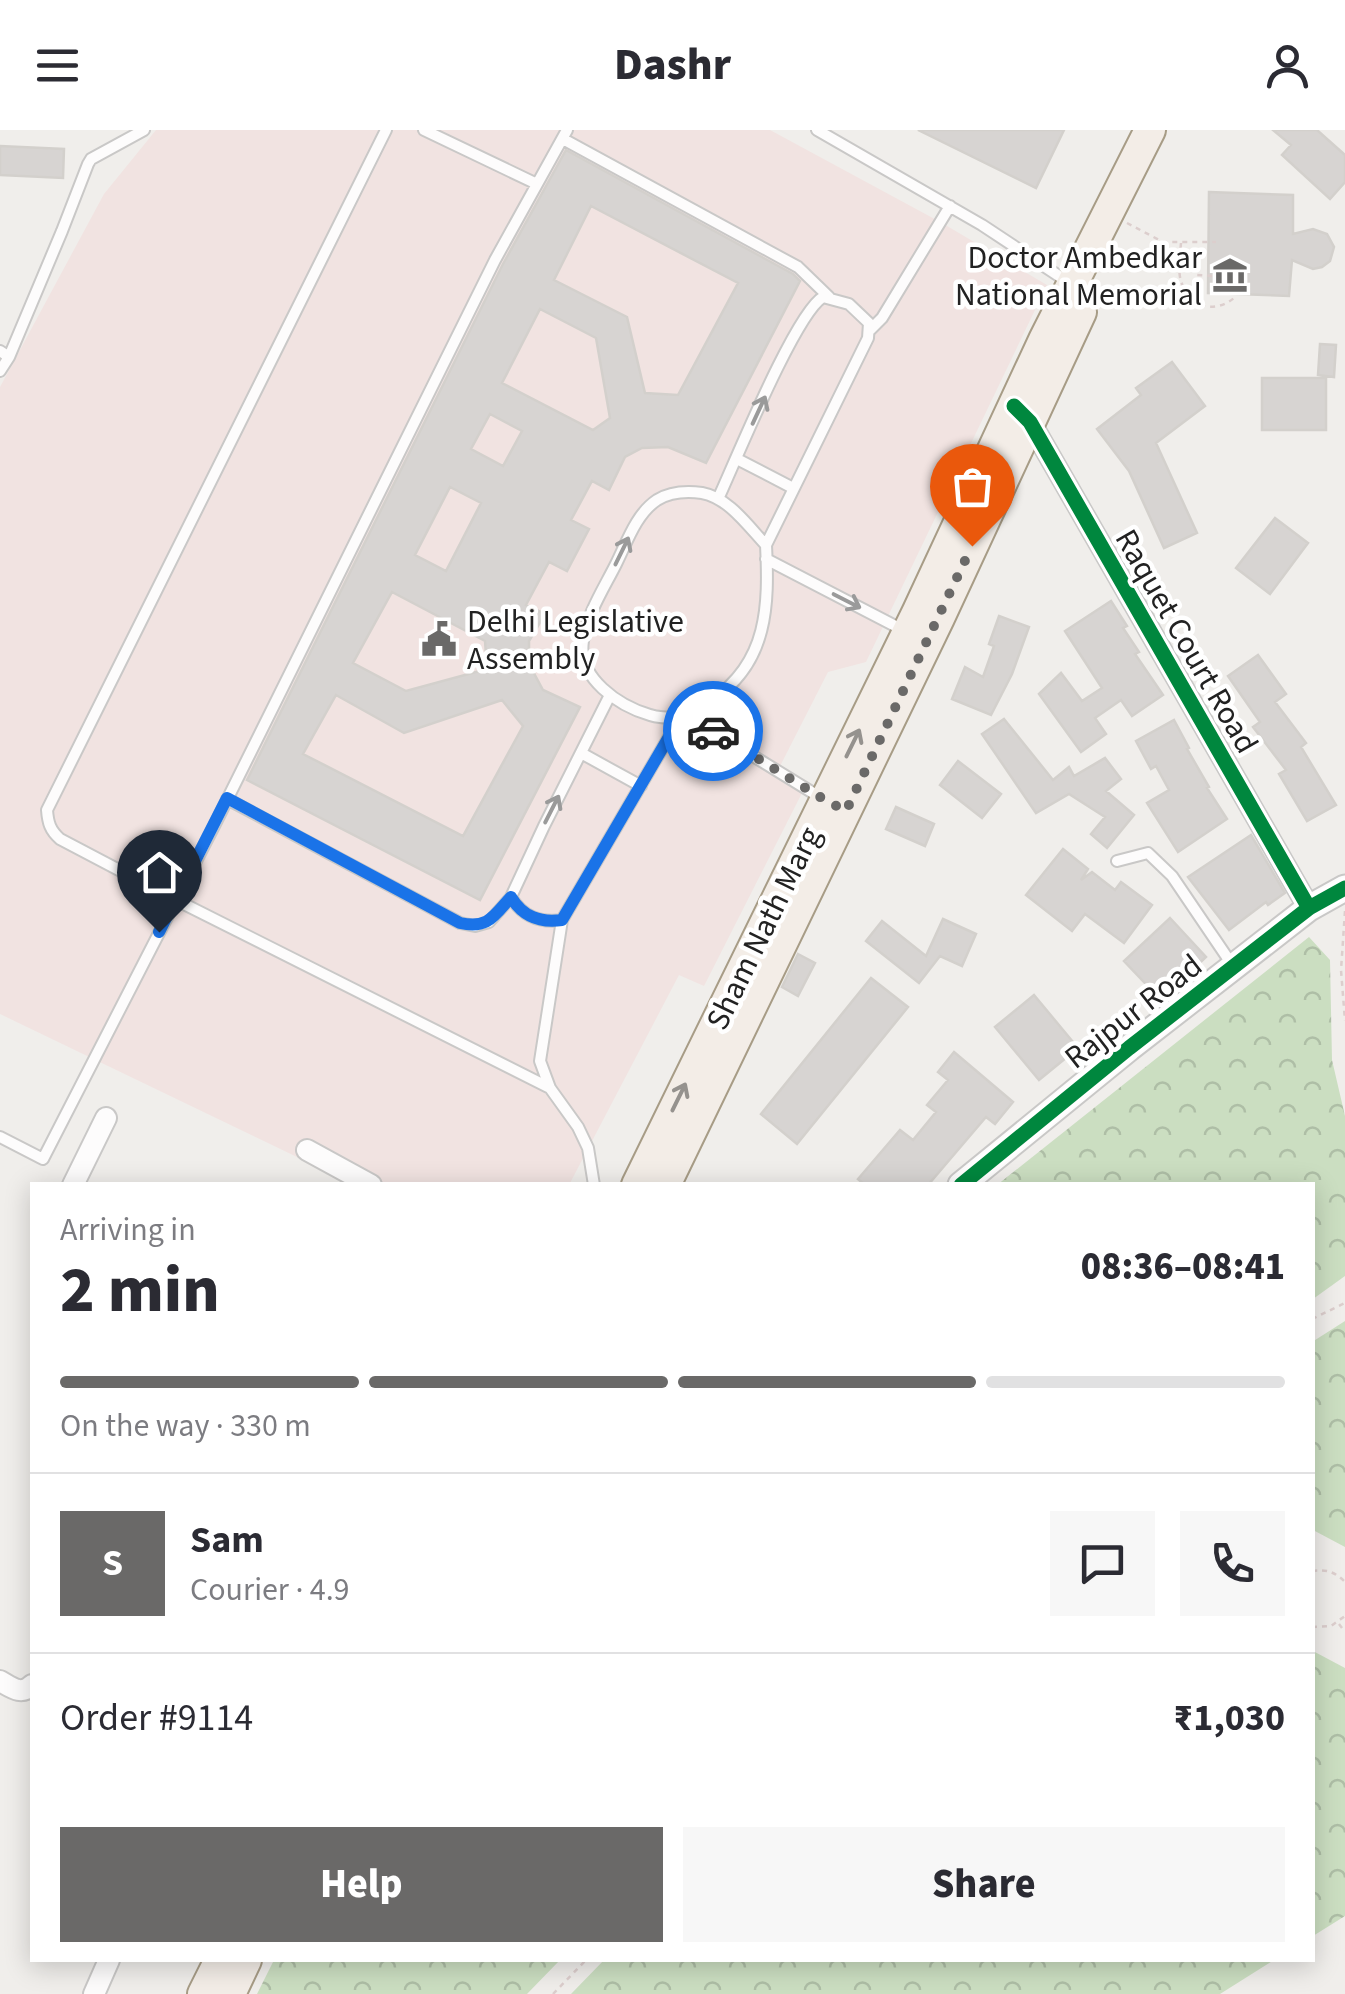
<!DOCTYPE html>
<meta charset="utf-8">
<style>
body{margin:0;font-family:"Source Sans 3",sans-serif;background:#f7f7f7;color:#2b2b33;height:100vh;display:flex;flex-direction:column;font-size:38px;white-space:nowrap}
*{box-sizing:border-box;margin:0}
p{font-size:32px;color:#7c7c81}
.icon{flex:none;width:55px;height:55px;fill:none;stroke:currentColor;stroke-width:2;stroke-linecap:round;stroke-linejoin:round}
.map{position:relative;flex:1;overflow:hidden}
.panel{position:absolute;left:30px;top:1052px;width:1285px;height:780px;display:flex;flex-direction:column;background:#fff;border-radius:0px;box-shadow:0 5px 25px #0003}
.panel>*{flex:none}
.pin{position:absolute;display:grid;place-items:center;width:85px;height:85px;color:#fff;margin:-102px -42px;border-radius:50% 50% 50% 0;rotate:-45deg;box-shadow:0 0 10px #0007}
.pin .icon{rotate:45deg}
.courier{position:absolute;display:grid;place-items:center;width:100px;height:100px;margin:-50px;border:8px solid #1a73e8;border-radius:50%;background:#fff;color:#222;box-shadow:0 2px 12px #0007}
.head em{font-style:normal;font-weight:800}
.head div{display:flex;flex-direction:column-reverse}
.head{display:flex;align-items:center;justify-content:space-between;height:170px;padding:0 30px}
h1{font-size:65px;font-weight:800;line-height:75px}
.bar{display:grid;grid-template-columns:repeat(4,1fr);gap:15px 10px;align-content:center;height:120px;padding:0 30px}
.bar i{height:12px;border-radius:8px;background:#e1e1e2}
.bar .active{background:#6a6968}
.bar p{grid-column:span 4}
.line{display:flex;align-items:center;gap:25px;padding:0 30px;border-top:2px solid #e1e1e2}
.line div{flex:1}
.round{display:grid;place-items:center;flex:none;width:105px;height:105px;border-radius:0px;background:#f7f7f7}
.primary-button{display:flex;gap:20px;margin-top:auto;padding:20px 30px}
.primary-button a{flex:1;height:115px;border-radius:0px;background:#6a6968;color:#fff;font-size:40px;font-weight:800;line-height:115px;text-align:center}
.primary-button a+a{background:#f7f7f7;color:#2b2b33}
header{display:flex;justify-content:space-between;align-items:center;height:130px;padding:0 30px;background:#fff;font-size:45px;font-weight:800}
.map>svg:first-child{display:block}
.commercial{fill:#f1e3e1}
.forest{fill:url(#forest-crowns)}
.building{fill:#d7d4d2;stroke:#d3d0cc;stroke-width:2.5;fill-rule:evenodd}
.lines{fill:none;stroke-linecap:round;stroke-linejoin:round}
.service-casing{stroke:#c9c8c7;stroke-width:14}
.minor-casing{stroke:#c9c8c7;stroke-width:24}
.tertiary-casing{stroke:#c9c8c7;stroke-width:29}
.primary-casing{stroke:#a79c86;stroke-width:34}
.path{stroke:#dccecd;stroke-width:2.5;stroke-dasharray:5 5;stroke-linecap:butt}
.service{stroke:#fdfcfc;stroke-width:10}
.minor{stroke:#fdfcfc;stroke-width:20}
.tertiary{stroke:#fdfcfc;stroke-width:25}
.primary{stroke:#f3ede7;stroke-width:30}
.cycleway-casing{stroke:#fff;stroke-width:21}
.cycleway{stroke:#00873e;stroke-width:15}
.oneway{stroke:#9a9a9a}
.oneway2{stroke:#95928e}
.done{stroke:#6a6968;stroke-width:10;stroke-dasharray:0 18}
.route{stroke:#1a73e8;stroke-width:12}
.labels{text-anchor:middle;stroke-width:9;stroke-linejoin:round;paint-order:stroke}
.poi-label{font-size:32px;fill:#222;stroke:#fff;text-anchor:end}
.street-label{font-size:32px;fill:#222;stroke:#fff}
</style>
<header><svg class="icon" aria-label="menu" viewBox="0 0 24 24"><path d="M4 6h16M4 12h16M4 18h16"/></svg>Dashr<svg class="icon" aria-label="person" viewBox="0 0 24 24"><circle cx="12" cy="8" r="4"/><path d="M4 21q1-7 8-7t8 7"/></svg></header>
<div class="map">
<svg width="1345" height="1864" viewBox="0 0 1345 1864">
<defs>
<pattern id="forest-crowns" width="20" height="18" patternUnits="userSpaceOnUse" patternTransform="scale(2.5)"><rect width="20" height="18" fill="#cbdec1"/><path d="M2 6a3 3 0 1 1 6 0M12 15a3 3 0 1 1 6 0" fill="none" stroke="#aebea6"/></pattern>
</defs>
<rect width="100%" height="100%" fill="#f0eeeb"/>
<path class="commercial" d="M156 0H770L942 93 1047 155 866 532 828 542 776 644 803 661 704 856 679 845 569 1055H355L0 884V257L104 64Z"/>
<path class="forest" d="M1309 807 1330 830 1332 930 1345 986V1146L1313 1169 1312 1055H997Z
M1345 1191V1417L1313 1400 1312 1212Z
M1313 1521 1345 1538V1786L1313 1806Z
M274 1830H560L527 1864H257Z
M604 1830H1274L1220 1864H571Z"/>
<path class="building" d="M918 0H1064L1036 58Z
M1273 0H1317L1345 25V52L1330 69 1282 25 1291 15Z
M0 16 64 19 63 48 0 45Z
M566 20 793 144 800 151 706 333 668 317 642 318 625 327 609 360 592 351 571 390 589 399 567 441 549 432 526 475 545 484 529 511V534L543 560 580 577 480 770 247 650 503 134ZM591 76 738 153 678 265 645 263 627 187 554 150ZM540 179 596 208 610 288 593 300 502 253ZM490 284 522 301 503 336 471 319ZM450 357 481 373 446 441 415 425ZM392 462 485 511 487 539 406 561 353 533ZM336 565 404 603 502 570 523 596 463 706 303 624Z
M1209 62 1293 65V104L1313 99 1327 104 1334 117 1330 131 1322 137 1313 139 1292 130 1289 166 1208 163Z
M1320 214 1336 215 1334 247 1318 245Z
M1172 232 1205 276 1156 313 1197 403 1164 418 1129 341 1097 299 1141 265 1136 258Z
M1262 248H1326V300H1262Z
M1275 388 1308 413 1270 464 1236 438Z
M1111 471 1127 496 1123 498 1139 522 1135 524 1163 565 1132 586 1121 570 1095 588 1106 604 1081 622 1039 564 1061 543 1082 571 1102 558 1065 501Z
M999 486 1029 497 1012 544 991 585 952 569 965 537 983 547 994 516 989 514Z
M1258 525 1286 564 1275 572 1306 613 1301 617 1336 675 1307 691 1279 644 1286 640 1253 597 1260 592 1228 546Z
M1004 589 1053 650 1069 637 1074 646 1105 628 1121 649 1106 661 1134 685 1107 718 1091 704 1105 687 1069 664 1036 683 982 604Z
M1174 590 1189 618 1187 619 1209 657 1207 658 1227 689 1178 722 1147 673 1169 660 1156 636 1151 639 1136 611Z
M958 631 1001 664 982 688 940 655Z
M896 677 934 694 925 716 886 699Z
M1251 705 1285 763 1268 775 1266 772 1229 800 1188 747Z
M1063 719 1088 739 1081 750 1092 742 1115 760 1121 752 1152 775 1124 813 1085 784 1072 801 1026 765Z
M1170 788 1206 827 1161 870 1124 831Z
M943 789 976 804 962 836 940 826 919 853 866 811 882 791 926 826Z
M798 824 815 833 798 866 782 857Z
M871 848 908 877 797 1014 761 984Z
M1034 865 1078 918 1039 950 995 897Z
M954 922 1013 972 995 994 986 987 928 1055H865L858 1049 900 1000 913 1010 936 982 927 975 948 950 938 942Z"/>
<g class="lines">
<defs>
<path id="service" d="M386 0 47 680C48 693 50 700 60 709L176 770 550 958
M424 0 537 54
M817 0 982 95 1062 148 1091 162
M563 9 798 137 829 167
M870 200 882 188 950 76
M0 221 9 227 0 241
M9 227 62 101 88 34 91 29 144 0
M737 329 793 358
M718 369C736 330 795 184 823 167L849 174 869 193 868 208 766 415
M766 429 903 500
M688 586 823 669
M581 623 641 656
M227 669 460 793 475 796 489 792 511 767 544 696 610 565
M1117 731 1148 723 1172 746 1233 836
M511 767C523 787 540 793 562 790
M0 1007 43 1029 215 694 495 130 567 0
M594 1055 588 1018 578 997 550 958 540 931 562 790 680 588C693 585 703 576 713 569 768 532 769 475 766 415 748 396 729 368 702 363 687 361 670 362 657 370 636 384 627 412 616 434 604 458 587 484 583 511 577 548 619 576 650 585 659 588 670 588 680 588"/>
<path id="minor" d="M1024 287 1030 292 1309 778
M307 1020 371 1055
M73 1055 106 988
M0 1551C11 1557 21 1566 32 1555
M94 1864 109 1830"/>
<path id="tertiary" d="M961 1055 1129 918 1309 778 1345 758"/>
<path id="primary" d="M637 1055 918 481 1044 210 1150 0
M665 1055 939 488 1081 182
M203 1864 220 1830
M230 1864 246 1830"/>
</defs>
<use href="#service" class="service-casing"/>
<use href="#minor" class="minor-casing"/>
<use href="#tertiary" class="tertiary-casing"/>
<use href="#primary" class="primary-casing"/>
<path class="path" d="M1127 93 1163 112H1216
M1181 113C1180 126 1177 142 1182 154 1190 179 1216 183 1234 168
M1199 174 1195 161 1197 145 1231 147V131H1224
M1345 781 1341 840 1345 891
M1312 1189 1345 1173
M1312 1441C1327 1439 1335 1442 1345 1452
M1339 1494 1345 1502
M1312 1497 1331 1496 1345 1486
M553 1864 586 1830"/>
<use href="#service" class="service"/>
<use href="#minor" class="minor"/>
<use href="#tertiary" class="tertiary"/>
<use href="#primary" class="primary"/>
<defs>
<path id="cycleway" d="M1014 276 1030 292 1309 778
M961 1055 1129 918 1309 778 1345 758"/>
</defs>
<use href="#cycleway" class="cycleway-casing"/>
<use href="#cycleway" class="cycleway"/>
</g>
<defs><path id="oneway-shaft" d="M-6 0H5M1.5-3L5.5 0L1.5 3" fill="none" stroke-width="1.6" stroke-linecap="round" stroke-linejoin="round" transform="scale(2.5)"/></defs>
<g class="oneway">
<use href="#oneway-shaft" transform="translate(759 280) rotate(-65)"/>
<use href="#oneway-shaft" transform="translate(622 421) rotate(-64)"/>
<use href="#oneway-shaft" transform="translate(847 471) rotate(27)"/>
<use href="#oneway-shaft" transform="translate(552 679) rotate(-63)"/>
</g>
<g class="oneway2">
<use href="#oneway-shaft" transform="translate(853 613) rotate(-64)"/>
<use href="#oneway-shaft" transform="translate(679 967) rotate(-64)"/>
</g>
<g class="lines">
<path class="done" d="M713 601 825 670 846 681 972 416"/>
<path class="route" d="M159 802 227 668 460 793C488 799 493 787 511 767 523 787 540 793 562 790L680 588 688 586 713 601"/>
</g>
<defs>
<symbol id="museum-bare" viewBox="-9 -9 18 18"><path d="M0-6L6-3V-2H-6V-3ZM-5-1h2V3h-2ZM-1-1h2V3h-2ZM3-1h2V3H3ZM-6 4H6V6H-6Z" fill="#6a6968" stroke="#fff" stroke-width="2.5" paint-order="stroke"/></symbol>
<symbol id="civic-bare" viewBox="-9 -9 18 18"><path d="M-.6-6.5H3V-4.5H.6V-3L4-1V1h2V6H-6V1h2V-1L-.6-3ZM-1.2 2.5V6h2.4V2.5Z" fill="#6a6968" stroke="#fff" stroke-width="2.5" paint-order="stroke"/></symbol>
</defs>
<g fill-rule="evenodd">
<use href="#museum-bare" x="1205" y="120" width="50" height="50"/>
<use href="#civic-bare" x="414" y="484" width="50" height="50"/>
</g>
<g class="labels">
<g class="poi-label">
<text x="1202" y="138">Doctor Ambedkar<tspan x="1202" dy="37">National Memorial</tspan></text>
<text x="467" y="502" text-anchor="start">Delhi Legislative<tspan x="467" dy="37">Assembly</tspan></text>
</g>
<g class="street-label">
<text transform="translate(1187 511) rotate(60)" y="11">Raquet Court Road</text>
<text transform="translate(763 798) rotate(-64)" y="11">Sham Nath Marg</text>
<text transform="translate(1133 881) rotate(-38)" y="11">Rajpur Road</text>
</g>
</g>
</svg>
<div class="pin" style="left:972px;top:416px;background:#ea580c"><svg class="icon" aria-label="bag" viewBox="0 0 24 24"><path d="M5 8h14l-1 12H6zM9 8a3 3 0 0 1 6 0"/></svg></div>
<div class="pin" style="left:159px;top:802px;background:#1f2937"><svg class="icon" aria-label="home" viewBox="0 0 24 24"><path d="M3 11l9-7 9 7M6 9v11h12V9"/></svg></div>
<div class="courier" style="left:713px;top:601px"><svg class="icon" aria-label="car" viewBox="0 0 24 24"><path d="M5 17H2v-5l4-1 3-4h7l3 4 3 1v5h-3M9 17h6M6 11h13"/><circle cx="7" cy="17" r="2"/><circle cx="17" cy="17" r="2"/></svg></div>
<section class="panel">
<div class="head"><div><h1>2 min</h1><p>Arriving in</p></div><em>08:36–08:41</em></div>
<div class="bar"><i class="active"></i><i class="active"></i><i class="active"></i><i></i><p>On the way · 330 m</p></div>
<div class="line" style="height:180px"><b class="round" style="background:#6a6968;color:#fff">S</b><div><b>Sam</b><p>Courier · 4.9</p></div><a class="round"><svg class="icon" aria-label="chat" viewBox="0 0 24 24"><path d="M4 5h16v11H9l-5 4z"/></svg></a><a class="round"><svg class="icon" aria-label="phone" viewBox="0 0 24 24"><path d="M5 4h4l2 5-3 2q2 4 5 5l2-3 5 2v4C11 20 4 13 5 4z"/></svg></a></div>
<div class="line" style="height:130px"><div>Order #9114</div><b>₹1,030</b></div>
<div class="primary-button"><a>Help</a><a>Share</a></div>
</section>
</div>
